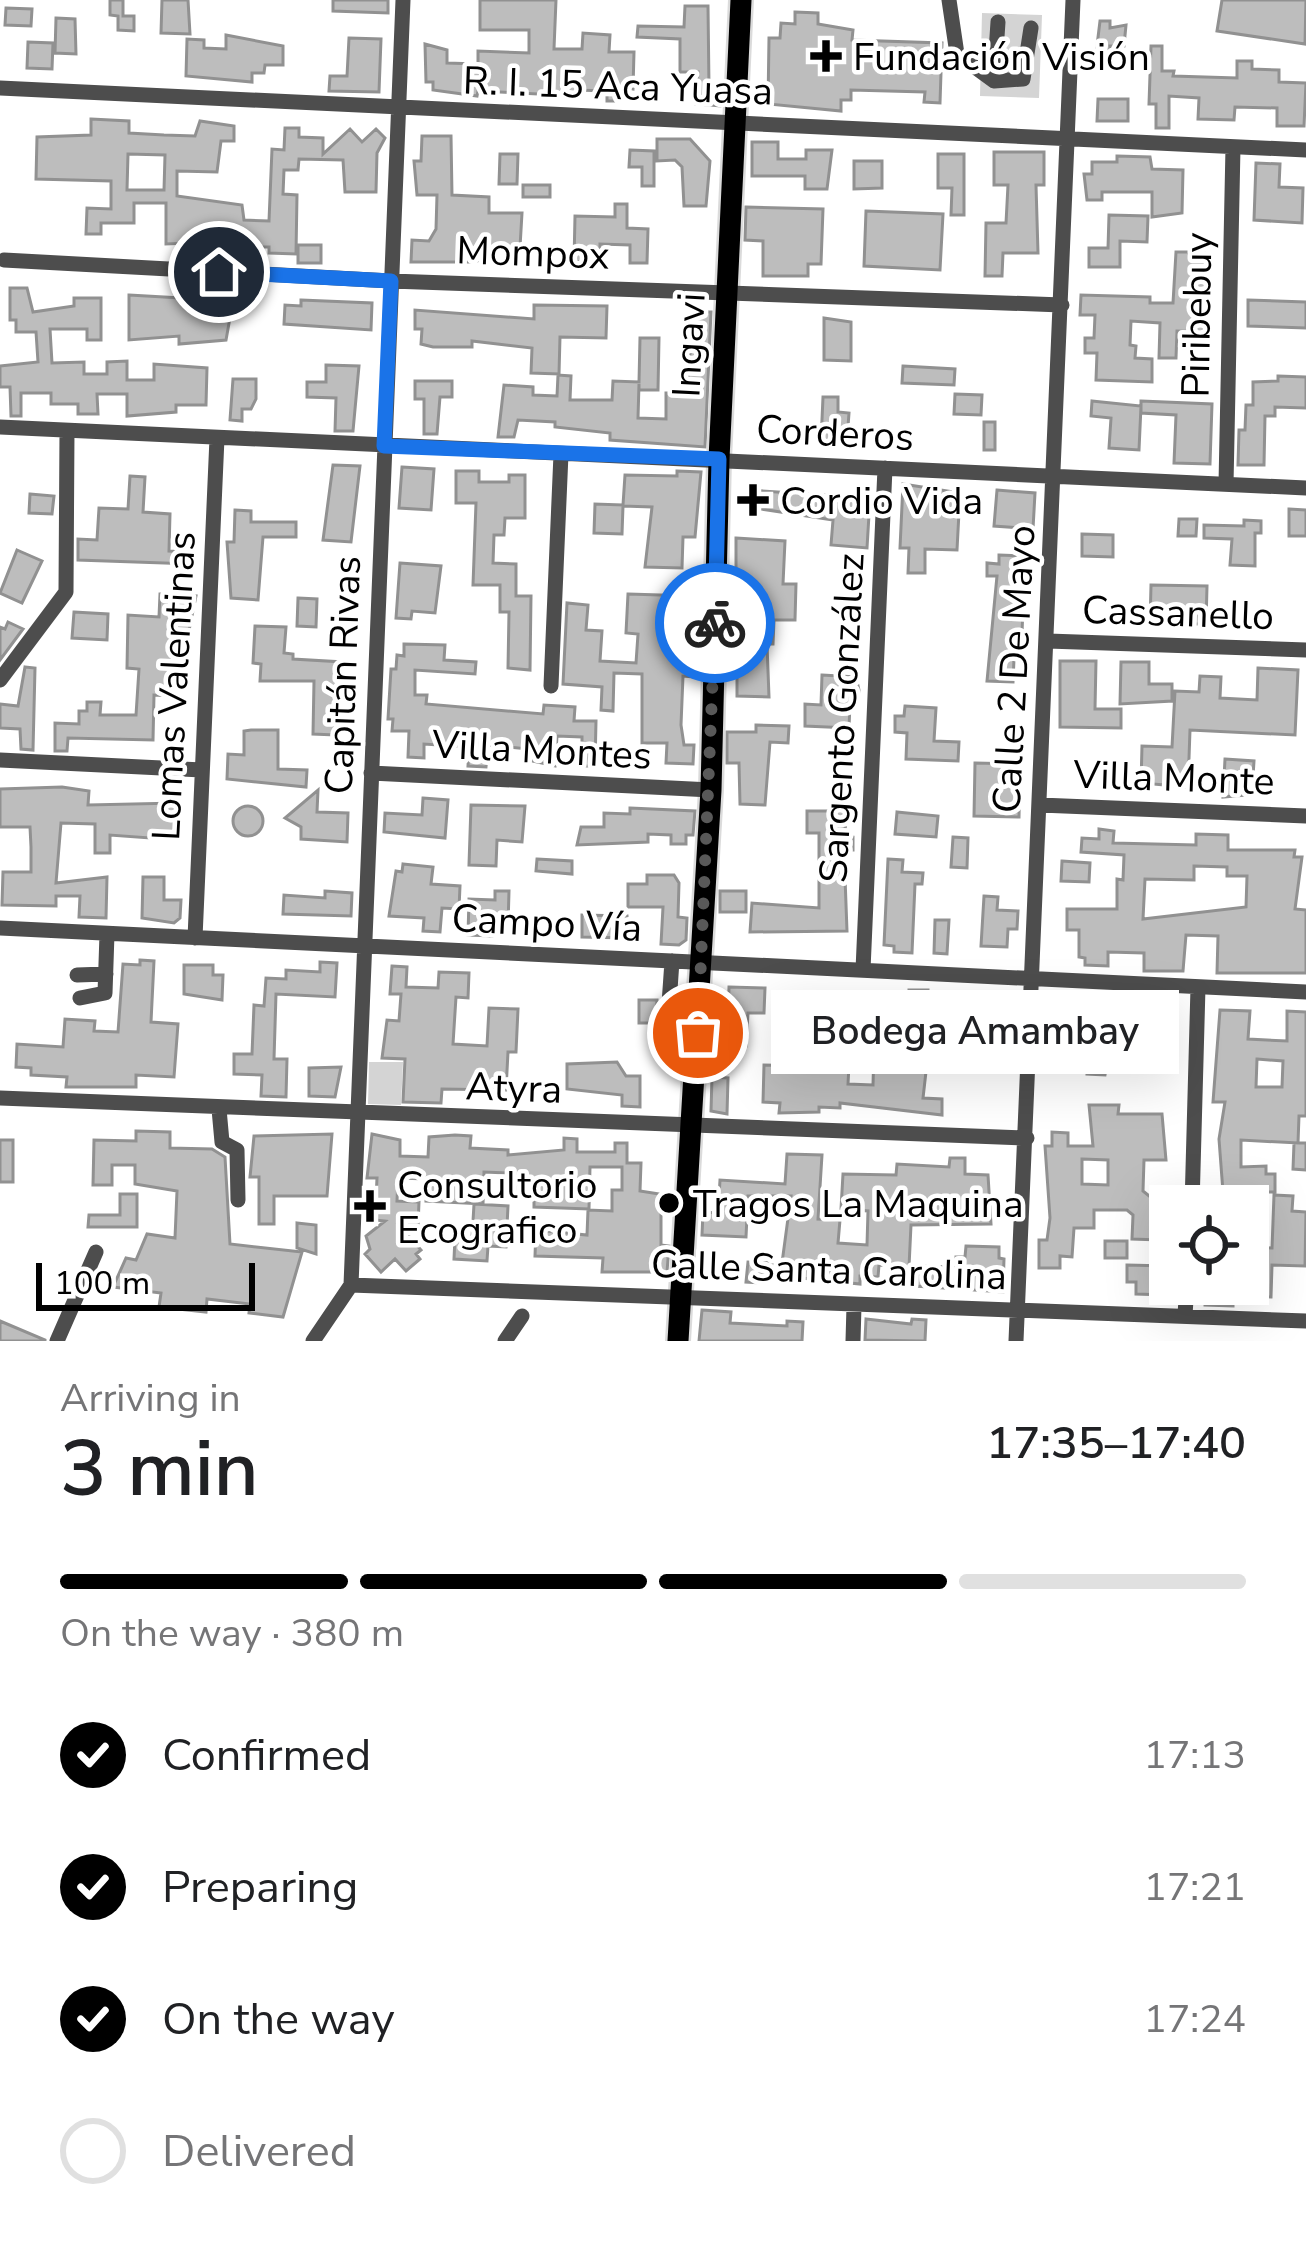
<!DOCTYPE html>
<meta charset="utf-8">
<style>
body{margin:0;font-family:"Nunito Sans",sans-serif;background:#f2f2f2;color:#202124;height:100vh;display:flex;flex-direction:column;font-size:45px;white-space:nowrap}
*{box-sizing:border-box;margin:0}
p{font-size:39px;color:#757577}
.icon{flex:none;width:66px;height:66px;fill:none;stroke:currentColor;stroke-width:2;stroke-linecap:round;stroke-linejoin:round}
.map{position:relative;height:1341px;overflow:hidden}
.sheet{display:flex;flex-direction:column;background:#fff;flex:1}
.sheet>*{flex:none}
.fabs{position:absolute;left:1149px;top:1185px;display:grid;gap:24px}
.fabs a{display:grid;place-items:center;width:120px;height:120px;border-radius:0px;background:#fff;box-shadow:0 12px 48px #0002;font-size:60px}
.scale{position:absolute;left:36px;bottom:30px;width:219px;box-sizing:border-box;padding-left:12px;border:6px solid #000;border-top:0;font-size:33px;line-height:42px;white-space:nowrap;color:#000;-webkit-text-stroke:9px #fff;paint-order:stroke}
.pin{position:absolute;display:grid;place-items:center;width:102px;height:102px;color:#fff;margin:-51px;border:6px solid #fff;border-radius:50%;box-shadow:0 3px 12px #0007}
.courier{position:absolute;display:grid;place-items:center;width:120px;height:120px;margin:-60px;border:9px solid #1a73e8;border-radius:50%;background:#fff;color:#222;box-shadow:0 3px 15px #0007}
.bubble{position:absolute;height:84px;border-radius:0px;background:#fff;box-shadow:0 12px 48px #0002;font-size:39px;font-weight:600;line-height:84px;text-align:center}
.overview em{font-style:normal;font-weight:600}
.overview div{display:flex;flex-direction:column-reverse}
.overview{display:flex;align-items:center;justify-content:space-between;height:204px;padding:0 60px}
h1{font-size:78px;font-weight:600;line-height:90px}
.bar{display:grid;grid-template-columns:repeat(4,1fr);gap:18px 12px;align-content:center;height:144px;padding:0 60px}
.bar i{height:15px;border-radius:9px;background:#e0e0e0}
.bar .selected{background:#000}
.bar p{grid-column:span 4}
ol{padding:0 60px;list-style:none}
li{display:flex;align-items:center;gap:36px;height:132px}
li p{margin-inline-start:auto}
li .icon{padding:12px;border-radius:50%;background:#000;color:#fff;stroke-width:4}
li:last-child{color:#757577}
li i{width:66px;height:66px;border:6px solid #e0e0e0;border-radius:50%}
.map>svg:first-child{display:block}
.green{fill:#d4d4d4}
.building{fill:#bdbdbd;stroke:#919191;stroke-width:3;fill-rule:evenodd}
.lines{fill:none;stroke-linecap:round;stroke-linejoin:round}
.major-casing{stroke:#dbdbdb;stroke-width:26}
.minor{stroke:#4d4d4d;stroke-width:15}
.major{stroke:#000;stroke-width:21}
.done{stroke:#595959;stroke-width:12;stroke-dasharray:0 21.6}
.route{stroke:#1a73e8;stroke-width:15}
.poi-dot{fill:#000;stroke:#fff;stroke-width:4.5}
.labels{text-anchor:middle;stroke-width:9;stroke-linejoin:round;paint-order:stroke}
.poi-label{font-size:39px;fill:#000;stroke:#fff;text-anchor:start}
.street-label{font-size:39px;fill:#000;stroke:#fff}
</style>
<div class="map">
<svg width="1306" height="1341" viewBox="0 0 1306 1341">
<rect width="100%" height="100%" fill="#fff"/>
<path class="green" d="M982 13 1042 15 1039 98 980 96Z
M957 993 1016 994 1015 1024 957 1023Z
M369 1062H403L401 1105 368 1104Z"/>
<path class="building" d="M110 0H123V16H134V31L118 30V16L110 15Z
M162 0H188L190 34 161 33Z
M333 0H388V13L333 11Z
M480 0H556L554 49H582L583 33 610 35 609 52H634L633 89 626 88 621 101H607V91L577 90V96L478 91 477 96 433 90V82H426L425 44 447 50V63L478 64V51L529 53V30H480Z
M1222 0H1306L1305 44 1217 31Z
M685 6H708L709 87H721L720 106 696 104 698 72H680V39L637 37 638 26 684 27Z
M6 8 32 9 31 26 5 25Z
M795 12 818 13V24L853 30 852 40 942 43 940 103 924 102 925 92 851 90V100H841V111L768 104 769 38H780L781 23 795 24Z
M56 18 75 19 76 54 55 53Z
M1100 21H1110V28L1126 25 1124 46H1110V62H1095Z
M226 35 283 46V65H265L264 73H252V82L186 76 187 39 204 40V48L226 49Z
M349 38 381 39 379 92 329 91 330 76H347Z
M28 42 53 43 52 69 27 68Z
M1151 46H1162V71H1174L1173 76 1237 78V61H1252V69L1279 70V82L1306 83 1304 126H1277V108L1235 107 1234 120 1198 119 1199 98 1169 96V128H1156V104H1149Z
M1098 99H1128V121H1097Z
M91 119 129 121V133L164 135 195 136 200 121 234 126V141H221L217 172 177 171V196L242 205 244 220 269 221 272 149 284 150 285 128H299V137L323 138V154L350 129 362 142 376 129 385 138 377 153 376 192H345L343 160 299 159 298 170H284L283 194 297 195 296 254 269 253V247H243V241L166 244V203H134V223H101V234H86L87 208 111 209V181L36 179 37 137 91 135ZM128 154 165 155 164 190H127Z
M422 136H451L452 195 489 197V213H522L520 247 484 249V260L469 262H411L412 240 429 241 436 229 437 195H417L414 161H421Z
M657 139H690L710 161 706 206H684L682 167 675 160 657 161Z
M752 142H778V159H806V150H832L827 189H805V176H752Z
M630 150 654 151V186H642V167H629Z
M994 152H1044V185H1036L1038 253H1003L1002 276H985L986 223H1006L1008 185H994Z
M500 154H518L517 184H499Z
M938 154H964V215H951L952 188H938Z
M1117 156 1150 157 1152 169 1183 170 1182 213 1152 217V192H1102V200H1087L1084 174H1092V162H1117Z
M854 161H882V188L854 189Z
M1256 163 1280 164 1279 187 1303 188 1302 223 1254 220Z
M523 185H550V197H523Z
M615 204H627V228L648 229 647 263H630V245L600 244V251H586V262H574L575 216 615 217Z
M746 207 823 209 821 264H808V276H763V241L745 240Z
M866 211 943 214 940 270 864 266Z
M1109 215 1148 216 1147 242 1120 241V267H1089V248H1108Z
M298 245H321V263H298Z
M1176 252H1204L1209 261 1207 332 1177 331 1176 358H1159L1160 323 1131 321 1130 345 1136 346 1135 358 1152 359V382L1096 380 1097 353H1085V338H1094L1095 315H1080L1081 295 1150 297V303H1173Z
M10 288H27L33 312 74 306V298H101V340H87V329H50L52 363 84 362V374H107V362L127 361V380H154V364L207 368 206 405H176V412L127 416V394H97L98 414H78V404H51V393H21V416H11L10 387H0V366L38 362 36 332H16V320H10Z
M129 295 233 301 226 340 179 344V336L129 340Z
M301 300 372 303 371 330 284 324 285 305 301 306Z
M1248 300 1306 302V328L1248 326Z
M534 305 607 306 606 338 560 337 559 374 531 373 532 348 472 341V347H433L421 344 422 329H415V310L534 319Z
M693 312H711L705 447 610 440V433L555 427V422L518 420 514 437H498L504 385 533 387V395L557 396 558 375 571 376 570 400H612L613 381 639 382 640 338H659L658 390H639V384L638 418 666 419V393H687Z
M824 318 851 322V361L824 360Z
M326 365 359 366 353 431H335L336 398 307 397V382H326Z
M903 366 955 369 954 385 902 383Z
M1278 376 1306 377V408L1275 407V416H1265L1264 465H1238L1239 430H1245L1246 405H1253V382L1278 381Z
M233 379H256V399L251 409H242V421L230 420Z
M415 381H452V397H440L437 434H424V399H415Z
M955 394 982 395 981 415 954 414Z
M823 397H838V412L849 413 847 440 821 442Z
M1092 401 1141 406 1139 450 1109 448 1111 418 1091 416Z
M1141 401 1212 404 1210 464 1174 463 1176 415 1141 413Z
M984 422H995V450H984Z
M333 465 360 466 351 542 323 540Z
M402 467 434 469 431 510 399 508Z
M456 471H479V482H509V475H525V518H505L504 535H494L493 563 516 564V596H531L530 670 508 668 509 612H500V585H473L476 503H456Z
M677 471 701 472 695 537H683L682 568 645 567 652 507 623 506 622 534 594 533 595 504 623 505 625 475 677 476Z
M130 476 145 477 143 512 170 514 169 551 192 552V564L78 560V539L97 540 99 508 128 509Z
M903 484 960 493 957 550 925 549V573H908L909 548H900Z
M748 490 870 498 867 548 831 545 833 520 748 507Z
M997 490 1035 493 1033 529 994 526Z
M30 494 54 496 52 514 29 513Z
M1289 509 1306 510V536H1289Z
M235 510 251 511V522H296V537H263L258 600 231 598 227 542H234Z
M1179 519H1197L1196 536H1178Z
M1244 520 1261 521V533H1255V566L1230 565 1232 539 1204 538V525L1244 526Z
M1082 534 1113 535V557L1082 556Z
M736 538 785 541 783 584H796L795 620H774L773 644H767L769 697 737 696V654H744L745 622 736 591Z
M17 550 42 561 22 603 0 593Z
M999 555 1025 556 1021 659H1014L1013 682 987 681 997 576H987V563L999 564Z
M400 563 441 566 435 613 412 611 411 619 396 618Z
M1151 585 1207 586 1206 624H1150Z
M160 594 196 596 186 645 176 644 169 696 154 695 153 740 68 738 67 751H55V723L79 724V711H87V702H101L100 715H136L139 669 127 668 128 615 159 617Z
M628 594 692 596 690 636H682L680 662 695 663V677L683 676 681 725 684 745H694L693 764 666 763 667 743H642V674L614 673 613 711 601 710 602 687 563 684 567 603 588 605 586 630 602 631 600 661 636 663 638 634 626 633Z
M298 598 317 599 316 627 297 626Z
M74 612 108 614 107 640 72 638Z
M8 622 23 629 0 660V627L5 629Z
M255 626 286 627 284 653 293 654V659L343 662 335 735 313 734 314 681H260L261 664 253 663Z
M404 644 445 645 444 660 476 662 475 674 415 670V695H427L426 704 543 714 544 705 575 707 574 721H596L595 766H582V737L557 736 555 766 528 760 529 749 488 745 486 767 468 766 469 747 424 744V758L408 757 409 731H392L393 719H388L391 669H396L397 655 404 656Z
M1060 661H1096L1095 709H1121V728L1060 727Z
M1121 662H1149V684H1172V701L1120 704Z
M25 667 35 668 33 750 21 749 20 729 0 728V704L18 706Z
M1258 668 1298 670 1295 735 1190 730 1188 787 1141 783 1142 746 1172 747 1175 691 1199 692 1200 676 1221 677 1220 698 1257 700Z
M822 675 856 677 859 690 857 705 850 704 849 728 805 726V704L821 705Z
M905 706 936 708 934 741 959 742 958 761 906 759 907 733 895 732V716H904Z
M756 725 789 726 788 743 770 742 765 805 740 804 739 763H727V732H756Z
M251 730H278V769L307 770 306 787 227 779 228 754 244 755V731Z
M1225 759 1254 761 1253 777H1269L1268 793 1223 797Z
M975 763 1020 764 1019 817 974 816Z
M62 787 89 791 88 805 177 803V840L110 835V853H95V824L61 823 56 883 107 877 106 918 79 917 80 896H56V906L2 905 3 872H31V847L30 827H0V789Z
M318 790 317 812 348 813 347 842 301 839V827L285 818Z
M423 798 448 800 445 838 384 832 385 813 422 815Z
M471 805 525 806 522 842 497 840 496 866 469 865Z
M233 821a15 15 0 1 1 30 0a15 15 0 1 1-30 0Z
M630 808 695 811 693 835H686V844H671V835L648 834V842L577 845 581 827H604V813L630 814Z
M807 811H846L845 836 853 837V850H844L847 931 750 932 752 903 819 908V833H807Z
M897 812 938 816 936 837 895 834Z
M1099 829 1114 831 1113 843 1196 845V834L1228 835V850H1295L1294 857H1302L1295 909 1306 910V973H1217L1218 936 1186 935 1183 971H1144V953L1108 952V966L1085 965V958L1079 957V930H1067V909H1117V879L1123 880 1124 855 1081 852 1082 838 1099 839ZM1194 866 1227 867V876H1247L1246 907 1143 919 1145 879 1194 880Z
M953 837 968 838 967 868 951 867Z
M537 859 572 861V874L536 871Z
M888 859 903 860 902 872 923 873 922 884H915L912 953 894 952V946L884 945Z
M1062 861 1090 863 1089 882 1061 881Z
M403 864 433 867 431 884 460 886 459 909 442 908 440 932 423 931 424 918 389 916 396 871 402 872Z
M647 875H674L679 883 678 917 687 918 686 940 679 945 661 944 663 907H628V884H647Z
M143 877H164V900H181L180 918 174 923 142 918Z
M325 891 352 893 351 916 283 914 284 895 325 898Z
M495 891H509L508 926H493L492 936 468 935 469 899 495 900Z
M720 891H746V912H720Z
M984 896 998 897 997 910 1018 911 1017 929H1008L1007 947 981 946Z
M582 915 627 916V938L582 937Z
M935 920H949L947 954 934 953Z
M140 960 154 961 151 1022 178 1024 174 1077 136 1075V1087H66L67 1077 31 1075V1068L16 1067 17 1044 63 1047 65 1019 95 1021 94 1031 118 1032 123 964 140 965Z
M320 962 337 963 335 997 276 994 274 1059H287L286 1097 261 1096 262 1075 234 1074V1054H252L254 1005 264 1006 266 978 286 979V970L320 972Z
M184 965H213V975H223L222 1000 184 994Z
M392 966 407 967 406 987 438 988 439 972 469 973 468 998 456 997 453 1044 487 1046 489 1008 518 1009 516 1052H508L506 1090 442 1089 441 1103 403 1102 405 1059 382 1058 387 1020 399 1021 401 994H390Z
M729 987 765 988 764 1013H748L746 1046 719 1045V1019L728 1020Z
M909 990H928V1005H920V1031L841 1030 840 1045 850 1046 848 1084 873 1085 874 1048 928 1054 923 1098 942 1099V1115L840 1103V1108L819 1107V1112L779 1113 780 1103 763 1102 764 1065 819 1066 821 1028 797 1026 799 1001 852 1006V996L909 998Z
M639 1000H657L656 1023H639Z
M1220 1010 1250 1011 1248 1039 1287 1041V1011L1306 1012V1116H1299L1298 1143 1241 1140V1167L1266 1166V1174H1275V1192H1223L1219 1139 1225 1102H1213ZM1257 1059 1283 1061 1282 1087H1256Z
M975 1025H1006L1008 1068 969 1067Z
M1146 1026 1176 1027 1175 1056 1145 1055Z
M1081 1027 1113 1028 1105 1075 1087 1074 1088 1052 1046 1049V1030Z
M617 1062 626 1076H640V1107L622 1106V1095L567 1089V1064Z
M341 1067 335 1097 309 1096V1068Z
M712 1077 728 1078 727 1114 711 1111Z
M1089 1105H1119L1118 1114H1162L1166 1160H1144L1143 1191 1153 1199 1159 1240 1132 1239 1133 1215 1127 1210H1094V1228H1074L1072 1257 1060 1256V1268H1039V1240H1047L1050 1218 1045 1146H1052V1132L1068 1133V1146H1093ZM1082 1159 1108 1160V1185L1082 1184Z
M136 1131 170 1132V1148L212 1149 225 1157 230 1244 302 1252 283 1317 249 1313 250 1304 207 1299 206 1312 159 1307 161 1293 113 1287 126 1258 136 1260 147 1234 175 1238 177 1191 135 1184V1165H112V1185H93L94 1140 136 1141Z
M332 1134 327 1196H274V1224H259V1177H250L254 1136Z
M372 1134 400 1140V1156L428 1157 429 1137 455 1135 471 1136 470 1148 508 1150V1155L564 1150V1138L577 1139V1152H615V1143H627V1163H641L640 1191 672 1196 671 1210 661 1209V1245L669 1246 667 1272H602L603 1258 535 1256 536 1230 587 1235 588 1210 612 1211V1190H622V1167H590L589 1209 534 1207V1195L506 1193 507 1173 484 1172 483 1204 426 1201 427 1179 398 1178 397 1201 419 1202 418 1226 399 1225 421 1250 416 1254 420 1259 406 1271 395 1259 381 1272 365 1254 370 1249 366 1236 385 1221 375 1220 377 1178H367Z
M0 1140H13V1182H0Z
M1294 1143H1306V1170L1293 1169Z
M787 1154 822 1155 818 1219 840 1220 838 1243 867 1245 868 1211 841 1209 843 1174 896 1175 897 1164 949 1167 950 1158H965V1174L988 1175 991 1224 911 1225 909 1267 879 1265 878 1277 860 1276V1284L761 1274V1283L746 1282 748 1262 782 1263 791 1196H748L746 1237 702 1235 703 1212 718 1213 720 1180 785 1184Z
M120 1194H137V1227H88L89 1215H120Z
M1274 1195 1293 1196 1292 1211 1306 1212 1305 1266 1272 1265 1271 1297 1233 1296V1306L1205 1305V1284H1249L1248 1247 1272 1248Z
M474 1204 508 1206 506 1247 488 1246 487 1261 454 1259 455 1237 472 1238Z
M297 1223 316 1225V1254L297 1248Z
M1105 1241H1127V1258H1105Z
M966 1246 999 1247V1258L1004 1259 1003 1292 915 1286 916 1266 956 1267V1257H965Z
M1127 1265 1166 1266V1295L1136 1294V1282H1127Z
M702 1310 731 1312 730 1323 787 1326V1321L803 1322 802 1341H699Z
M866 1319 911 1324 912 1319 926 1320 925 1341 865 1340Z
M0 1321 45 1340V1341H0Z"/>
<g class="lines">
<defs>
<path id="major" d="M678 1341 711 790 719 459 741 0"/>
</defs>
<use href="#major" class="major-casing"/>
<path class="minor" d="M949 0 957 54 994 81 1023 79 1031 28
M994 81 998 22
M0 88 1306 150
M4 260 391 281 1062 305
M0 427 1306 488
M1226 484 1233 147
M1048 641 1306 650
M0 680 66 592 67 431
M551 686 561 454
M0 760 202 770
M371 773 711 790
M1040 805 1306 816
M0 928 1306 992
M195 938 217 438
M672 961 666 1047 676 1060 696 1068
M863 970 885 468
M77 975 106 974
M80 998 105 993 107 934
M0 1098 1027 1138
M219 1109 222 1142 237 1150 238 1200
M1192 1206 1198 987
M351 1285 1306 1321
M1185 1315 1187 1284
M57 1341 96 1252
M313 1341 351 1285 403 0
M505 1341 522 1316
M853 1341 854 1306
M1016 1341 1073 0"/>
<use href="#major" class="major"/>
</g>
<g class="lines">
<path class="done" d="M698 1033 715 623"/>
<path class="route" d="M219 272 391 281 384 446 719 459 715 623"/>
</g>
<g class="poi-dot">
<path d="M820 38h12v12h12v12h-12v12h-12v-12h-12v-12h12z"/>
<path d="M747 482h12v12h12v12h-12v12h-12v-12h-12v-12h12z"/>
<circle cx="669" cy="1203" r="12"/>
<path d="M364 1188h12v12h12v12h-12v12h-12v-12h-12v-12h12z"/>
</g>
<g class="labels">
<g class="poi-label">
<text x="853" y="70">Fundación Visión</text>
<text x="780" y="514">Cordio Vida</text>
<text x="397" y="1198">Consultorio<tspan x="397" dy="45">Ecografico</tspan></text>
<text x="693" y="1217">Tragos La Maquina</text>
</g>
<g class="street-label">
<text transform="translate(618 85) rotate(2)" y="14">R. I. 15 Aca Yuasa</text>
<text transform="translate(533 252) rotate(2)" y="14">Mompox</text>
<text transform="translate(1196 315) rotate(-89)" y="14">Piribebuy</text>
<text transform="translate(688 345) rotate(-87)" y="14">Ingavi</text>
<text transform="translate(835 432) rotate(3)" y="14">Corderos</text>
<text transform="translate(1178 612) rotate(2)" y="14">Cassanello</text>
<text transform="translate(1013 669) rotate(-87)" y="14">Calle 2 De Mayo</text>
<text transform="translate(342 675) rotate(-88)" y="14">Capitán Rivas</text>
<text transform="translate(173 686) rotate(-87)" y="14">Lomas Valentinas</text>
<text transform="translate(841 718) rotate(-87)" y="14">Sargento González</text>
<text transform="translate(542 749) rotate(3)" y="14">Villa Montes</text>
<text transform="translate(1174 777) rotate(2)" y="14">Villa Monte</text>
<text transform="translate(547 922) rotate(3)" y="14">Campo Vía</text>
<text transform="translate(514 1087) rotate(2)" y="14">Atyra</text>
<text transform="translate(829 1269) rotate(2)" y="14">Calle Santa Carolina</text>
</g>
</g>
</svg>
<div class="fabs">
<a><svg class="icon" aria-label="locate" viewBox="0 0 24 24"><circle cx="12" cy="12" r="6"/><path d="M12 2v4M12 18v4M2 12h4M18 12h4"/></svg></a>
</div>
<div class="scale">100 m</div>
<div class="pin" style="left:698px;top:1033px;background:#ea580c"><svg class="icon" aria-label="bag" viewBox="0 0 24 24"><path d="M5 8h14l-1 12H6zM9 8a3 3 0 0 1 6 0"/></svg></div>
<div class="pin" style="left:219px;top:272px;background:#1f2937"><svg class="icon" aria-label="home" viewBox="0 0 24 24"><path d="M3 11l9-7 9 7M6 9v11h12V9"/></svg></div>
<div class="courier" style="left:715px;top:623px"><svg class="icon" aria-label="bike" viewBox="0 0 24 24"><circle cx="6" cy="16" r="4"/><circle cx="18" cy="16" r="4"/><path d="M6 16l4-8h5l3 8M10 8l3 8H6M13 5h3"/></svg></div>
<div class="bubble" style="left:771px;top:990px;width:408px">Bodega Amambay</div>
</div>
<section class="sheet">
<div class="overview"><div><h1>3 min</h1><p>Arriving in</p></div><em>17:35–17:40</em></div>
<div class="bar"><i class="selected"></i><i class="selected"></i><i class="selected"></i><i></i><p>On the way · 380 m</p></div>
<ol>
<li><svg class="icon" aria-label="check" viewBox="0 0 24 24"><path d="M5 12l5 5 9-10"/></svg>Confirmed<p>17:13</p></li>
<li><svg class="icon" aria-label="check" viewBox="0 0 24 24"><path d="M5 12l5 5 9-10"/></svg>Preparing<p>17:21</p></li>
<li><svg class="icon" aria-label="check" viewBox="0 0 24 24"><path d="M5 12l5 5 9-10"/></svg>On the way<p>17:24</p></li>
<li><i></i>Delivered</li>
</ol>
</section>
